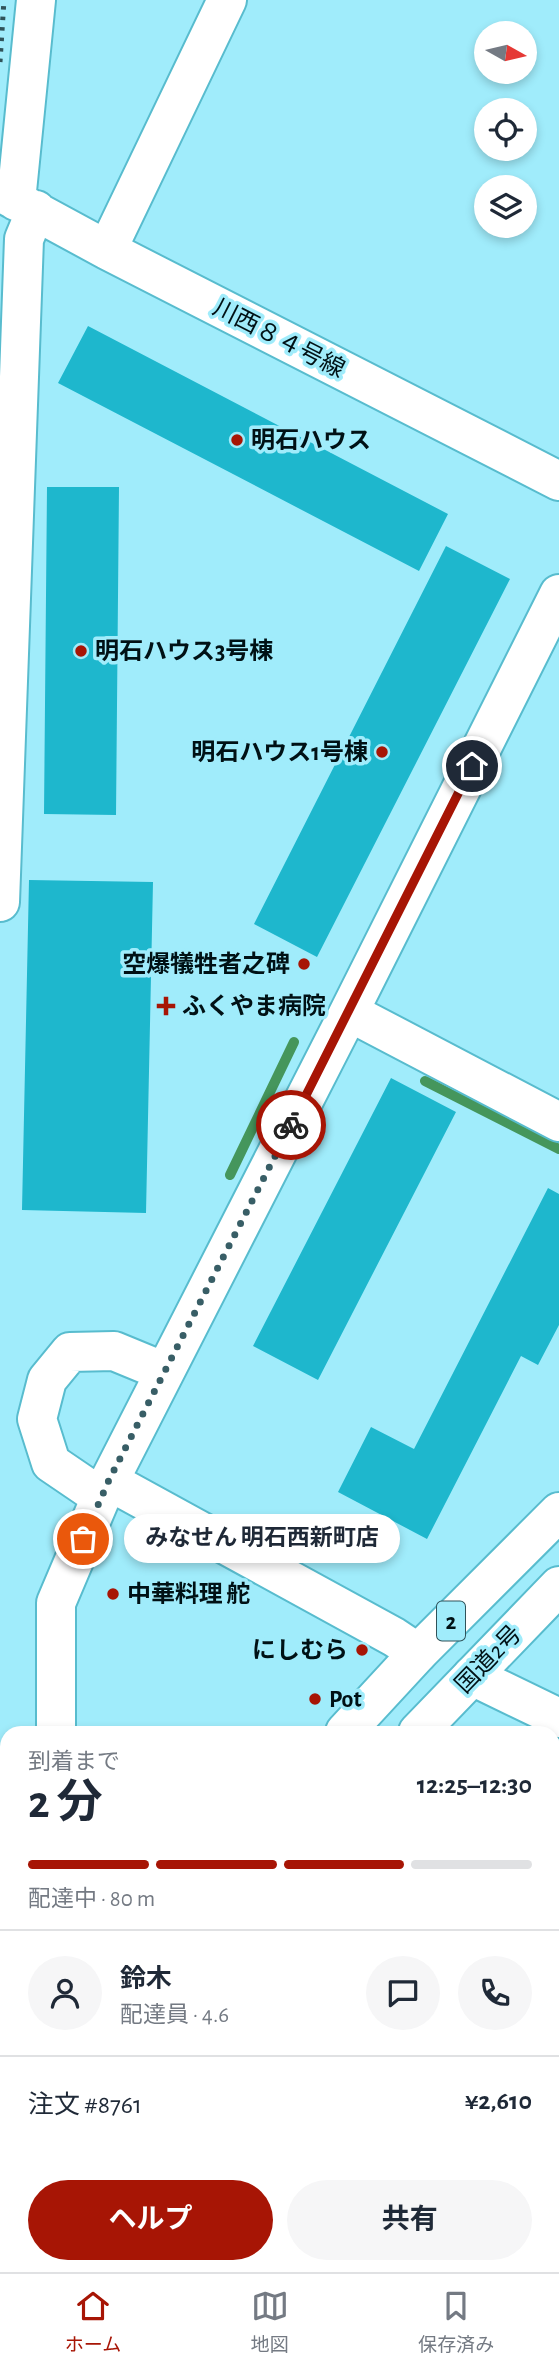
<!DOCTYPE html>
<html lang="ja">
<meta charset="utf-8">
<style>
body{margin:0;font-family:"Alegreya Sans","Noto Sans JP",sans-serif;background:#f6f6f7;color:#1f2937;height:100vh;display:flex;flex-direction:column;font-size:26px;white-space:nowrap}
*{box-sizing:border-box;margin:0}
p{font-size:23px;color:#747a83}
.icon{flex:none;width:38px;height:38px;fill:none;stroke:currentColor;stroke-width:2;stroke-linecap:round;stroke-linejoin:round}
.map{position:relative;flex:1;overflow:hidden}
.sheet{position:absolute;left:0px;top:1726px;width:560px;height:548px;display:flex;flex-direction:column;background:#fff;border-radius:21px 21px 0 0;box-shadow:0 4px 10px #0003}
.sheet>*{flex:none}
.needle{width:46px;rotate:98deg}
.buttons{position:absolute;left:474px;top:21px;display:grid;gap:14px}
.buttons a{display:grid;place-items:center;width:63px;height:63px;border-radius:50%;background:#fff;box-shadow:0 4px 10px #0003;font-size:35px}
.pin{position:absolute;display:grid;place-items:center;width:60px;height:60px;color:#fff;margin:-30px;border:4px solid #fff;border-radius:50%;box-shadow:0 2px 7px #0007}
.courier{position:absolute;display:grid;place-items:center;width:70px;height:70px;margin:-35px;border:5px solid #a71505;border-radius:50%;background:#fff;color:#222;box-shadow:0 2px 9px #0007}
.bubble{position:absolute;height:49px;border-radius:24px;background:#fff;box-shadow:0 4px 10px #0003;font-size:23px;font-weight:700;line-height:49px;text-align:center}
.summary em{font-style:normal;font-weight:700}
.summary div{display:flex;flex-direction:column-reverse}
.summary{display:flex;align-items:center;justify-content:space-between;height:119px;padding:0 28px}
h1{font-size:46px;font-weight:700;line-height:52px}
.bar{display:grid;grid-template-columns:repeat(4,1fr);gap:10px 7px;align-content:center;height:84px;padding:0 28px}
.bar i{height:9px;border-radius:5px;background:#e0e1e3}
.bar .current{background:#a71505}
.bar p{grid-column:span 4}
.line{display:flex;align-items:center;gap:18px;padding:0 28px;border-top:2px solid #e0e1e3}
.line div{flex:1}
.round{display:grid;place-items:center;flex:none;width:74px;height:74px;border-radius:37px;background:#f6f6f7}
.cta{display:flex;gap:14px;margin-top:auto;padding:14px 28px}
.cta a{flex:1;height:80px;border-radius:42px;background:#a71505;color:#fff;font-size:28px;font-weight:700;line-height:80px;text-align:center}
.cta a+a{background:#f6f6f7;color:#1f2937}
.dock{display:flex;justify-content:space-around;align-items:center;height:98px;border-top:2px solid #e0e1e3;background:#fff;font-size:19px;color:#747a83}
.dock a{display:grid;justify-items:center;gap:4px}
.dock .current{color:#a71505}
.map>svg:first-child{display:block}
.green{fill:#eccc6e}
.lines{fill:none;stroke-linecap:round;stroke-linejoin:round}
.stream{stroke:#45965c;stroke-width:10}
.building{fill:#1eb7cd}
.minor-casing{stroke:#58bcce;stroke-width:42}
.highway-casing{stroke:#58bcce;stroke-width:42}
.minor{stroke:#fff;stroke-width:38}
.highway{stroke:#fff;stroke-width:38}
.rail{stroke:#30535a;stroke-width:5;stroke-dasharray:3.5 7;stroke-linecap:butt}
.done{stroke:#385e66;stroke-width:7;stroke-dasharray:0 12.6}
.route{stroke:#a71505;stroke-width:9}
.poi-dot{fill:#a71505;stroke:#a0ecfb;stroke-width:2.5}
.labels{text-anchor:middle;stroke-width:7;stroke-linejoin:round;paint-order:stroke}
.shield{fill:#a0ecfb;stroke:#30535a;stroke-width:2}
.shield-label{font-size:23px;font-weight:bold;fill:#001115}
.street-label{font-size:24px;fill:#001115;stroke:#a0ecfb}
.poi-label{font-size:24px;font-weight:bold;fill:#001115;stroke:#a0ecfb;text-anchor:start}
</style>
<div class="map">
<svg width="559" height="2272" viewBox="0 0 559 2272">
<rect width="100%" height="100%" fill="#a0ecfb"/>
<path class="green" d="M559 1865V2032L553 2028V1877Z"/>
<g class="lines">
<path class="stream" d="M425 1081 559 1149
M230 1175 294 1042"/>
</g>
<path class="building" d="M88 326 448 514 419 571 58 383Z
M47 487H119L116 815 44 814Z
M446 546 510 579 317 957 254 924Z
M29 880 153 882 146 1213 22 1210Z
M391 1078 456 1112 318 1380 253 1346Z
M548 1188 559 1194V1325L538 1365 521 1356 427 1539 338 1492 371 1427 414 1449Z"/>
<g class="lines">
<defs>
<path id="minor" d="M0 192 107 250 559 481
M16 201 36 0
M107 250 227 0
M0 902 24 239 36 210
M349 1012 559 1122
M109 1481 394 1637 418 1653
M101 1497 51 1463 37 1419 47 1380 70 1352 114 1351 165 1372
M472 1676 559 1718
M56 1732V1603L101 1497 349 1012 559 594
M553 1836 559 1825
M0 1961 7 1966
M553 2048 559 2052
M187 2266 197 2272
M530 2266 539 2272
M417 2272 420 2266"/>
<path id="highway" d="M345 1732 418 1653 559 1512
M418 1732 559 1586
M0 2106 7 2099
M0 2176 7 2169"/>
</defs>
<use href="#minor" class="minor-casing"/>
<use href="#highway" class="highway-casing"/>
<use href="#minor" class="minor"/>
<use href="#highway" class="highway"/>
<path class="rail" d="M0 62 4 0"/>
</g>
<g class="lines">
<path class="done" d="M83 1539 109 1480 291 1125"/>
<path class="route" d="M291 1125 472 766"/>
</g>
<g class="poi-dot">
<circle cx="237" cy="440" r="7"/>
<circle cx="81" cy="651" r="7"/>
<circle cx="382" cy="752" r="7"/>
<circle cx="304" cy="964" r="7"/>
<path d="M162.5 995.5h7v7h7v7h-7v7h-7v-7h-7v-7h7z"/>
<circle cx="113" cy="1594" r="7"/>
<circle cx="362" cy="1650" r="7"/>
<circle cx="315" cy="1699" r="7"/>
</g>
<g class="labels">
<rect class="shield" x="437" y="1601.5" width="28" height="39" rx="5"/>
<g class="shield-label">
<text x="451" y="1629">2</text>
</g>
<g class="street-label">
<text transform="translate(279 338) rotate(27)" y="8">川西８４号線</text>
<text transform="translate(488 1659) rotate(-46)" y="8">国道2号</text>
</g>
<g class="poi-label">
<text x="251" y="448">明石ハウス</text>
<text x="95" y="659">明石ハウス3号棟</text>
<text x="368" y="760" text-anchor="end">明石ハウス1号棟</text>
<text x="290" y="972" text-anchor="end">空爆犠牲者之碑</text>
<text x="182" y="1014">ふくやま病院</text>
<text x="127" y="1602">中華料理 舵</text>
<text x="348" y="1658" text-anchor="end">にしむら</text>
<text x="329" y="1707">Pot</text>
</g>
</g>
</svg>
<div class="buttons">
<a><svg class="needle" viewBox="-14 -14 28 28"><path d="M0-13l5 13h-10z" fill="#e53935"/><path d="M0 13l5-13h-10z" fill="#747a83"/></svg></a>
<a><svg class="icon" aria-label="locate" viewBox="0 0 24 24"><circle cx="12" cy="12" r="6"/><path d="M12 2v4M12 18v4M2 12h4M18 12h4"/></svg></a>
<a><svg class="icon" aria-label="layers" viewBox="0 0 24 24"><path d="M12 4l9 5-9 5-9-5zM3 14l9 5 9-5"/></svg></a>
</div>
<div class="pin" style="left:83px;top:1539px;background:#ea580c"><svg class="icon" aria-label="bag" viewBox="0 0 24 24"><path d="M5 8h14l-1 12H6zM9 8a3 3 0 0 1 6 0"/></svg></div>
<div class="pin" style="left:472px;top:766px;background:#1f2937"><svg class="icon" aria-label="home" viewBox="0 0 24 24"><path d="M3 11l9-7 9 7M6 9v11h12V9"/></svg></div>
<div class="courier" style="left:291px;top:1125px"><svg class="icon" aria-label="bike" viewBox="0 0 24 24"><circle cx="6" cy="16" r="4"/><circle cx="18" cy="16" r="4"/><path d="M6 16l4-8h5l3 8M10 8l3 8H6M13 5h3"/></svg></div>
<div class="bubble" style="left:124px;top:1514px;width:276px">みなせん 明石西新町店</div>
<section class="sheet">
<div class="summary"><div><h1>2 分</h1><p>到着まで</p></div><em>12:25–12:30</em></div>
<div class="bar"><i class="current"></i><i class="current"></i><i class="current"></i><i></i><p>配達中 · 80 m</p></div>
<div class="line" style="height:126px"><a class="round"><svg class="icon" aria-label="person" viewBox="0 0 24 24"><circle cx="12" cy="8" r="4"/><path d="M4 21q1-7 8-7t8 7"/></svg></a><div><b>鈴木</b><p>配達員 · 4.6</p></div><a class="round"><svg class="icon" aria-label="chat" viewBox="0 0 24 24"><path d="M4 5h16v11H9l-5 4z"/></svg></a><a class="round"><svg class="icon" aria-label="phone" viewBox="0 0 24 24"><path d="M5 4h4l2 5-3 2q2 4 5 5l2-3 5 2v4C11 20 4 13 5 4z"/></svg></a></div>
<div class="line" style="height:91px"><div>注文 #8761</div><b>¥2,610</b></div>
<div class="cta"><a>ヘルプ</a><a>共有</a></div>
</section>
</div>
<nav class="dock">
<a class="current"><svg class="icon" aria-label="home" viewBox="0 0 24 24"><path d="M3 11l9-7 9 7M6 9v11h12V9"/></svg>ホーム</a>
<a><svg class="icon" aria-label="map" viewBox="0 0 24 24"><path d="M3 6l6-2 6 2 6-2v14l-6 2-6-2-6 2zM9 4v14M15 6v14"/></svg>地図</a>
<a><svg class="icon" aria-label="saved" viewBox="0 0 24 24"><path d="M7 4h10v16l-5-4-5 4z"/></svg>保存済み</a>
</nav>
